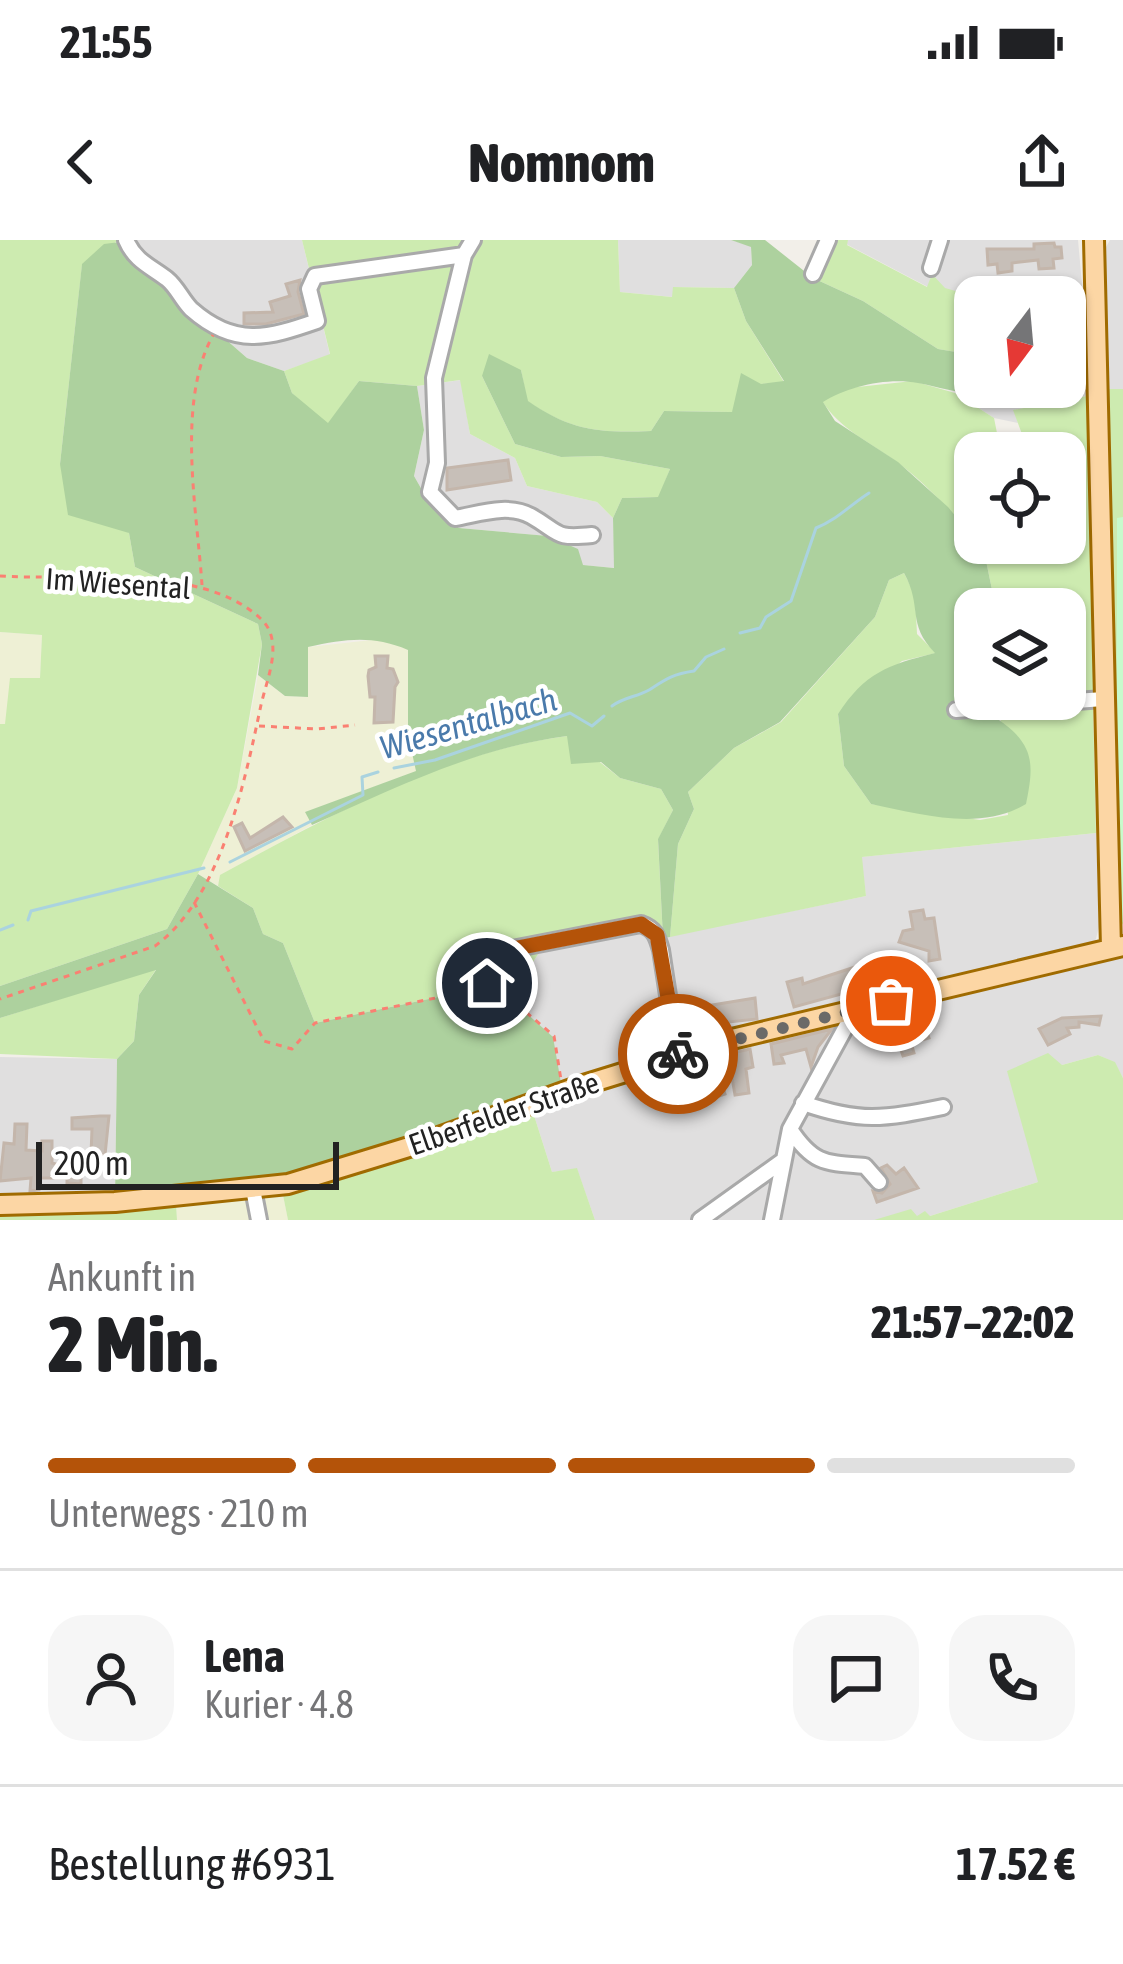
<!DOCTYPE html>
<html lang="de">
<meta charset="utf-8">
<style>
body{margin:0;font-family:"Asap Condensed",sans-serif;background:#f6f6f6;color:#202124;height:100vh;display:flex;flex-direction:column;font-size:45px;white-space:nowrap}
*{box-sizing:border-box;margin:0}
p{font-size:39px;color:#757577}
.icon{flex:none;width:66px;height:66px;fill:none;stroke:currentColor;stroke-width:2;stroke-linecap:round;stroke-linejoin:round}
.map{position:relative;height:980px;overflow:hidden}
.details{display:flex;flex-direction:column;background:#fff;flex:1}
.details>*{flex:none}
.needle{width:78px;rotate:196deg}
.buttons{position:absolute;left:954px;top:36px;display:grid;gap:24px}
.buttons a{display:grid;place-items:center;width:132px;height:132px;border-radius:24px;background:#fff;box-shadow:0 3px 9px #0004;font-size:60px}
.scale{position:absolute;left:36px;bottom:30px;width:303px;box-sizing:border-box;padding-left:12px;border:6px solid #222;border-top:0;font-size:33px;line-height:42px;white-space:nowrap;color:#222;-webkit-text-stroke:9px #fff;paint-order:stroke}
.pin{position:absolute;display:grid;place-items:center;width:102px;height:102px;color:#fff;margin:-51px;border:6px solid #fff;border-radius:50%;box-shadow:0 3px 12px #0007}
.courier{position:absolute;display:grid;place-items:center;width:120px;height:120px;margin:-60px;border:9px solid #b45309;border-radius:50%;background:#fff;color:#222;box-shadow:0 3px 15px #0007}
.head em{font-style:normal;font-weight:800}
.head div{display:flex;flex-direction:column-reverse}
.head{display:flex;align-items:center;justify-content:space-between;height:204px;padding:0 48px}
h1{font-size:78px;font-weight:800;line-height:90px}
.bar{display:grid;grid-template-columns:repeat(4,1fr);gap:18px 12px;align-content:center;height:144px;padding:0 48px}
.bar i{height:15px;border-radius:9px;background:#e0e0e0}
.bar .active{background:#b45309}
.bar p{grid-column:span 4}
.line{display:flex;align-items:center;gap:30px;padding:0 48px;border-top:3px solid #e0e0e0}
.line div{flex:1}
.round{display:grid;place-items:center;flex:none;width:126px;height:126px;border-radius:36px;background:#f6f6f6}
.status{display:flex;justify-content:space-between;align-items:center;height:84px;padding:0 60px;background:#fff;direction:ltr}
.status svg{height:33px;fill:currentColor}
header{display:flex;justify-content:space-between;align-items:center;height:156px;padding:0 48px;background:#fff;font-size:54px;font-weight:800}
.map>svg:first-child{display:block}
.residential{fill:#e0dfdf}
.farmland{fill:#eef0d5}
.grass{fill:#cdebb0}
.forest{fill:#add19e}
.park{fill:#c8facc}
.lines{fill:none;stroke-linecap:round;stroke-linejoin:round}
.stream{stroke:#aad3df;stroke-width:3}
.building{fill:#c7bfb8;stroke:#c4b6ab;stroke-width:3}
.minor-casing{stroke:#a9a9a9;stroke-width:20}
.major-casing{stroke:#a06b00;stroke-width:24}
.path{stroke:#fa8072;stroke-width:3;stroke-dasharray:6 6;stroke-linecap:butt}
.minor{stroke:#fff;stroke-width:14}
.major{stroke:#fcd6a4;stroke-width:18}
.done{stroke:#6b6a68;stroke-width:12;stroke-dasharray:0 21.6}
.route{stroke:#b45309;stroke-width:15}
.labels{text-anchor:middle;stroke-width:9;stroke-linejoin:round;paint-order:stroke}
.street-label{font-size:30px;fill:#222;stroke:#fff}
.water-label{font-size:33px;font-style:italic;fill:#4a7aab;stroke:#fff}
</style>
<div class="status"><b>21:55</b><svg viewBox="0 0 49 12"><path d="M0 12V9h3v3zM5 12V6h3v6zM10 12V3h3v9zM15 12V0h3v12zM26 1h20v11H26zM47 4h2v5h-2z"/></svg></div>
<header><svg class="icon" aria-label="back" viewBox="0 0 24 24"><path d="M15 5l-7 7 7 7"/></svg>Nomnom<svg class="icon" aria-label="share" viewBox="0 0 24 24"><path d="M12 15V3M7 8l5-5 5 5M5 13v7h14v-7"/></svg></header>
<div class="map">
<svg width="1123" height="980" viewBox="0 0 1123 980">
<rect width="100%" height="100%" fill="#f2efe9"/>
<path class="residential" d="M133 0H302L330 115 284 131 247 118 223 97 194 81 180 48 140 14Z
M618 0H731L751 6 752 25 734 48 674 47 673 57 620 52Z
M848 0H1078L1092 155 1014 170 1018 183 994 178 955 153H976V147H1065V57H986L985 44 975 43 959 52 928 47 846 4Z
M1110 0H1123V149H1104L1107 63 1102 14Z
M461 140 470 194 515 218 527 246 597 262 613 278 615 328 582 325 548 296 459 288 426 257 414 236 424 190 417 146Z
M1096 593 1099 687 1091 718 1123 712V838L1114 822 1098 815 1062 825 1038 942 930 976 874 980H595L577 929 552 932 532 869 523 772 509 759 544 705 641 687 655 699 866 656 861 617Z
M0 817 117 819 115 958 0 960Z"/>
<path class="farmland" d="M0 392 42 395 40 439 5 484H0Z
M381 399 409 410 408 495 417 531 306 572 312 585 221 635 218 646 198 634 237 548 258 435 285 456 307 457 308 407Z
M282 950 288 980H177L176 964Z"/>
<path class="grass" d="M0 0H119L82 25 60 224 129 293 135 327 258 384 262 404 237 548 198 634 167 689 0 746V484H5L10 438H40L42 395 0 392Z
M302 0H618L620 52 672 57 673 47 734 48 746 81 784 142 761 144 732 172 664 171 651 191C600 193 571 191 527 161L521 130 482 136 515 204 561 217 600 216 670 229 659 257 622 258 613 278 597 262 527 246 515 218 470 194 460 140 417 146 359 141 327 186 292 153 284 131 330 114Z
M830 0H848L847 5 927 47 932 34 945 48 959 52 975 43 985 44 986 57H975V85H967L961 113 938 109 863 61 813 38Z
M913 141 955 153 994 178 1001 213H975V300C951 271 925 242 894 220 868 201 840 189 822 161L848 148Z
M1104 149H1123V685L1117 672Z
M1092 155 1093 455 1065 457V369H996L984 311 978 303H1058L1071 316 1081 303 1065 275V213H1029L1013 170Z
M904 333 915 355 917 394 936 413 902 421 838 474 844 526 871 564 980 580 1008 575 1000 473 1093 465 1096 593 862 617 866 656 670 697 678 604 694 569 688 552 734 508 781 482 875 377 889 340Z
M567 496 620 538 661 549 673 570 658 600 663 698 641 687 544 705 509 759 495 745 315 783 283 703 263 694 253 668 218 646 220 635C329 576 444 512 567 496Z
M157 728 139 755 134 801 117 819 0 814V778Z
M1048 813 1062 825 1098 815 1115 822 1123 838V980H874L911 969 917 976 925 971 930 976 1038 942 1007 831Z
M532 869 552 932 577 928 595 980H288L282 950Z
M176 964 177 980H0V969Z"/>
<path class="forest" d="M731 0H765L813 38 863 61 938 109 974 115 977 153C955 153 939 147 918 143 888 137 848 146 823 162L835 181 898 222 948 267 984 311 996 369H975V459H999V480C1035 505 1034 525 1026 564 980 592 921 574 871 564L844 526 838 474C865 433 887 425 935 413 906 383 923 367 904 333L889 340 875 377 780 482 734 508 688 552 694 569 678 604 670 697 663 698 658 599 673 570 661 549 620 538 601 522 571 524 567 496C475 508 395 548 312 585L305 572 416 531 408 495V410C372 395 346 399 308 407V457L285 456 258 435 262 404 258 384 135 327 129 293 68 275 60 224 82 24 104 4 120 2 164 43 194 81 223 97 247 118 284 131 292 153 328 183 359 141 417 146 424 190 414 236 426 257 459 288 548 296 578 309 583 325 614 328 613 278 622 258 658 257 670 229 600 216 561 217 515 204 482 136 489 114 521 130 528 161C571 191 600 193 651 191L664 171 732 172 741 133 761 144 784 141 746 81 734 48 752 25 751 7Z
M198 634 253 668 263 694 283 703 315 783 495 745 553 797 561 843 460 882 287 935 115 958 117 819 134 801 139 755 156 730 0 778V746L167 689Z"/>
<path class="park" d="M1123 277V683L1117 673V278Z"/>
<g class="lines">
<path class="stream" d="M740 393 760 388 766 377 791 361 816 288C837 280 850 265 869 253
M612 466C624 457 637 457 649 450 666 439 673 434 694 431L706 417 724 409
M394 528 435 520 570 473 592 486 604 476
M230 622 363 555 362 537 378 532
M28 680 31 671 204 628
M0 690 13 685"/>
</g>
<path class="building" d="M1054 3 1055 7H1061L1062 18 1053 19 1054 28 1039 29 1038 20 1020 22 1012 23V31L998 33 997 24 988 25 987 9H1034V4Z
M300 40 298 52 304 74 266 84H244V73L273 72 270 62 290 56 286 44Z
M1065 74H1076V149H1065Z
M508 220 511 240 447 250V228Z
M375 416H388L387 428 393 429 398 442 395 447 393 482 374 483 375 457H370L368 436 369 430 376 427Z
M283 577 292 587 245 611 234 587 242 583 250 598Z
M923 670 925 679 934 678 940 719 929 721V711L899 702 903 691 913 689 910 672Z
M855 727 860 747 873 744 875 751 854 756 852 751 794 767 787 742 802 738 803 744Z
M755 758 757 779 728 782V786L703 790 704 794 686 799 684 783 707 778 706 766Z
M1101 776 1099 785 1079 782V787L1067 788 1070 794 1048 805 1039 789 1062 778Z
M922 777 929 798 911 803 914 813 903 816 893 786Z
M832 789 818 807 811 827 806 809 781 815 784 823 774 824 771 804Z
M750 809 753 827 746 829 749 853 735 855 728 814Z
M718 830 725 854 707 860 702 846 676 850 674 838 689 835 690 839Z
M100 876H109L105 915 91 914 92 889H72V878Z
M15 884H27L26 910 42 911V901H52V923L81 931V944L67 943V938H40L39 950 30 951 31 938 0 941 4 903 14 904Z
M887 925 896 934 904 928 918 948 877 962 873 951 882 953 890 944 881 928Z"/>
<g class="lines">
<defs>
<path id="minor" d="M126 0C135 21 150 26 167 39 177 47 182 60 191 69 235 108 268 98 317 81L309 49 315 36 464 15 473 0
M464 15 434 138 437 223 430 252 455 278C479 274 508 263 531 276 561 293 553 299 592 295
M931 28 940 0
M813 34 828 0
M956 470 1103 459
M487 743 498 720 512 709 641 684C655 689 657 696 661 710L677 814
M803 863C860 883 884 879 943 867
M790 889C813 924 825 923 865 926L879 942
M253 949 259 980
M700 980 781 922
M772 980 790 889 855 770"/>
<path id="major" d="M1094 0 1111 708
M0 965 115 962 288 944 422 903 577 847 732 799 1123 706"/>
</defs>
<use href="#minor" class="minor-casing"/>
<use href="#major" class="major-casing"/>
<path class="path" d="M0 336C76 341 200 323 260 378 285 400 267 438 261 465 245 540 222 657 155 706L0 759
M202 345C197 270 176 163 213 95
M259 486 317 489 355 485
M194 662 264 801 292 809 315 783 479 749
M499 749 554 796 561 840"/>
<use href="#minor" class="minor"/>
<use href="#major" class="major"/>
</g>
<g class="lines">
<path class="done" d="M678 814 891 761"/>
<path class="route" d="M487 743 499 720 512 709 641 684 657 695 678 814"/>
</g>
<g class="labels">
<g class="street-label">
<text transform="translate(118 344) rotate(4)" y="10">Im Wiesental</text>
<text transform="translate(504 874) rotate(-19)" y="10">Elberfelder Straße</text>
</g>
<g class="water-label">
<text transform="translate(468 483) rotate(-16)" y="12">Wiesentalbach</text>
</g>
</g>
</svg>
<div class="buttons">
<a><svg class="needle" viewBox="-14 -14 28 28"><path d="M0-13l5 13h-10z" fill="#e53935"/><path d="M0 13l5-13h-10z" fill="#757577"/></svg></a>
<a><svg class="icon" aria-label="locate" viewBox="0 0 24 24"><circle cx="12" cy="12" r="6"/><path d="M12 2v4M12 18v4M2 12h4M18 12h4"/></svg></a>
<a><svg class="icon" aria-label="layers" viewBox="0 0 24 24"><path d="M12 4l9 5-9 5-9-5zM3 14l9 5 9-5"/></svg></a>
</div>
<div class="scale">200 m</div>
<div class="pin" style="left:891px;top:761px;background:#ea580c"><svg class="icon" aria-label="bag" viewBox="0 0 24 24"><path d="M5 8h14l-1 12H6zM9 8a3 3 0 0 1 6 0"/></svg></div>
<div class="pin" style="left:487px;top:743px;background:#1f2937"><svg class="icon" aria-label="home" viewBox="0 0 24 24"><path d="M3 11l9-7 9 7M6 9v11h12V9"/></svg></div>
<div class="courier" style="left:678px;top:814px"><svg class="icon" aria-label="bike" viewBox="0 0 24 24"><circle cx="6" cy="16" r="4"/><circle cx="18" cy="16" r="4"/><path d="M6 16l4-8h5l3 8M10 8l3 8H6M13 5h3"/></svg></div>
</div>
<section class="details">
<div class="head"><div><h1>2 Min.</h1><p>Ankunft in</p></div><em>21:57–22:02</em></div>
<div class="bar"><i class="active"></i><i class="active"></i><i class="active"></i><i></i><p>Unterwegs · 210 m</p></div>
<div class="line" style="height:216px"><a class="round"><svg class="icon" aria-label="person" viewBox="0 0 24 24"><circle cx="12" cy="8" r="4"/><path d="M4 21q1-7 8-7t8 7"/></svg></a><div><b>Lena</b><p>Kurier · 4.8</p></div><a class="round"><svg class="icon" aria-label="chat" viewBox="0 0 24 24"><path d="M4 5h16v11H9l-5 4z"/></svg></a><a class="round"><svg class="icon" aria-label="phone" viewBox="0 0 24 24"><path d="M5 4h4l2 5-3 2q2 4 5 5l2-3 5 2v4C11 20 4 13 5 4z"/></svg></a></div>
<div class="line" style="height:156px"><div>Bestellung #6931</div><b>17.52 €</b></div>
</section>
